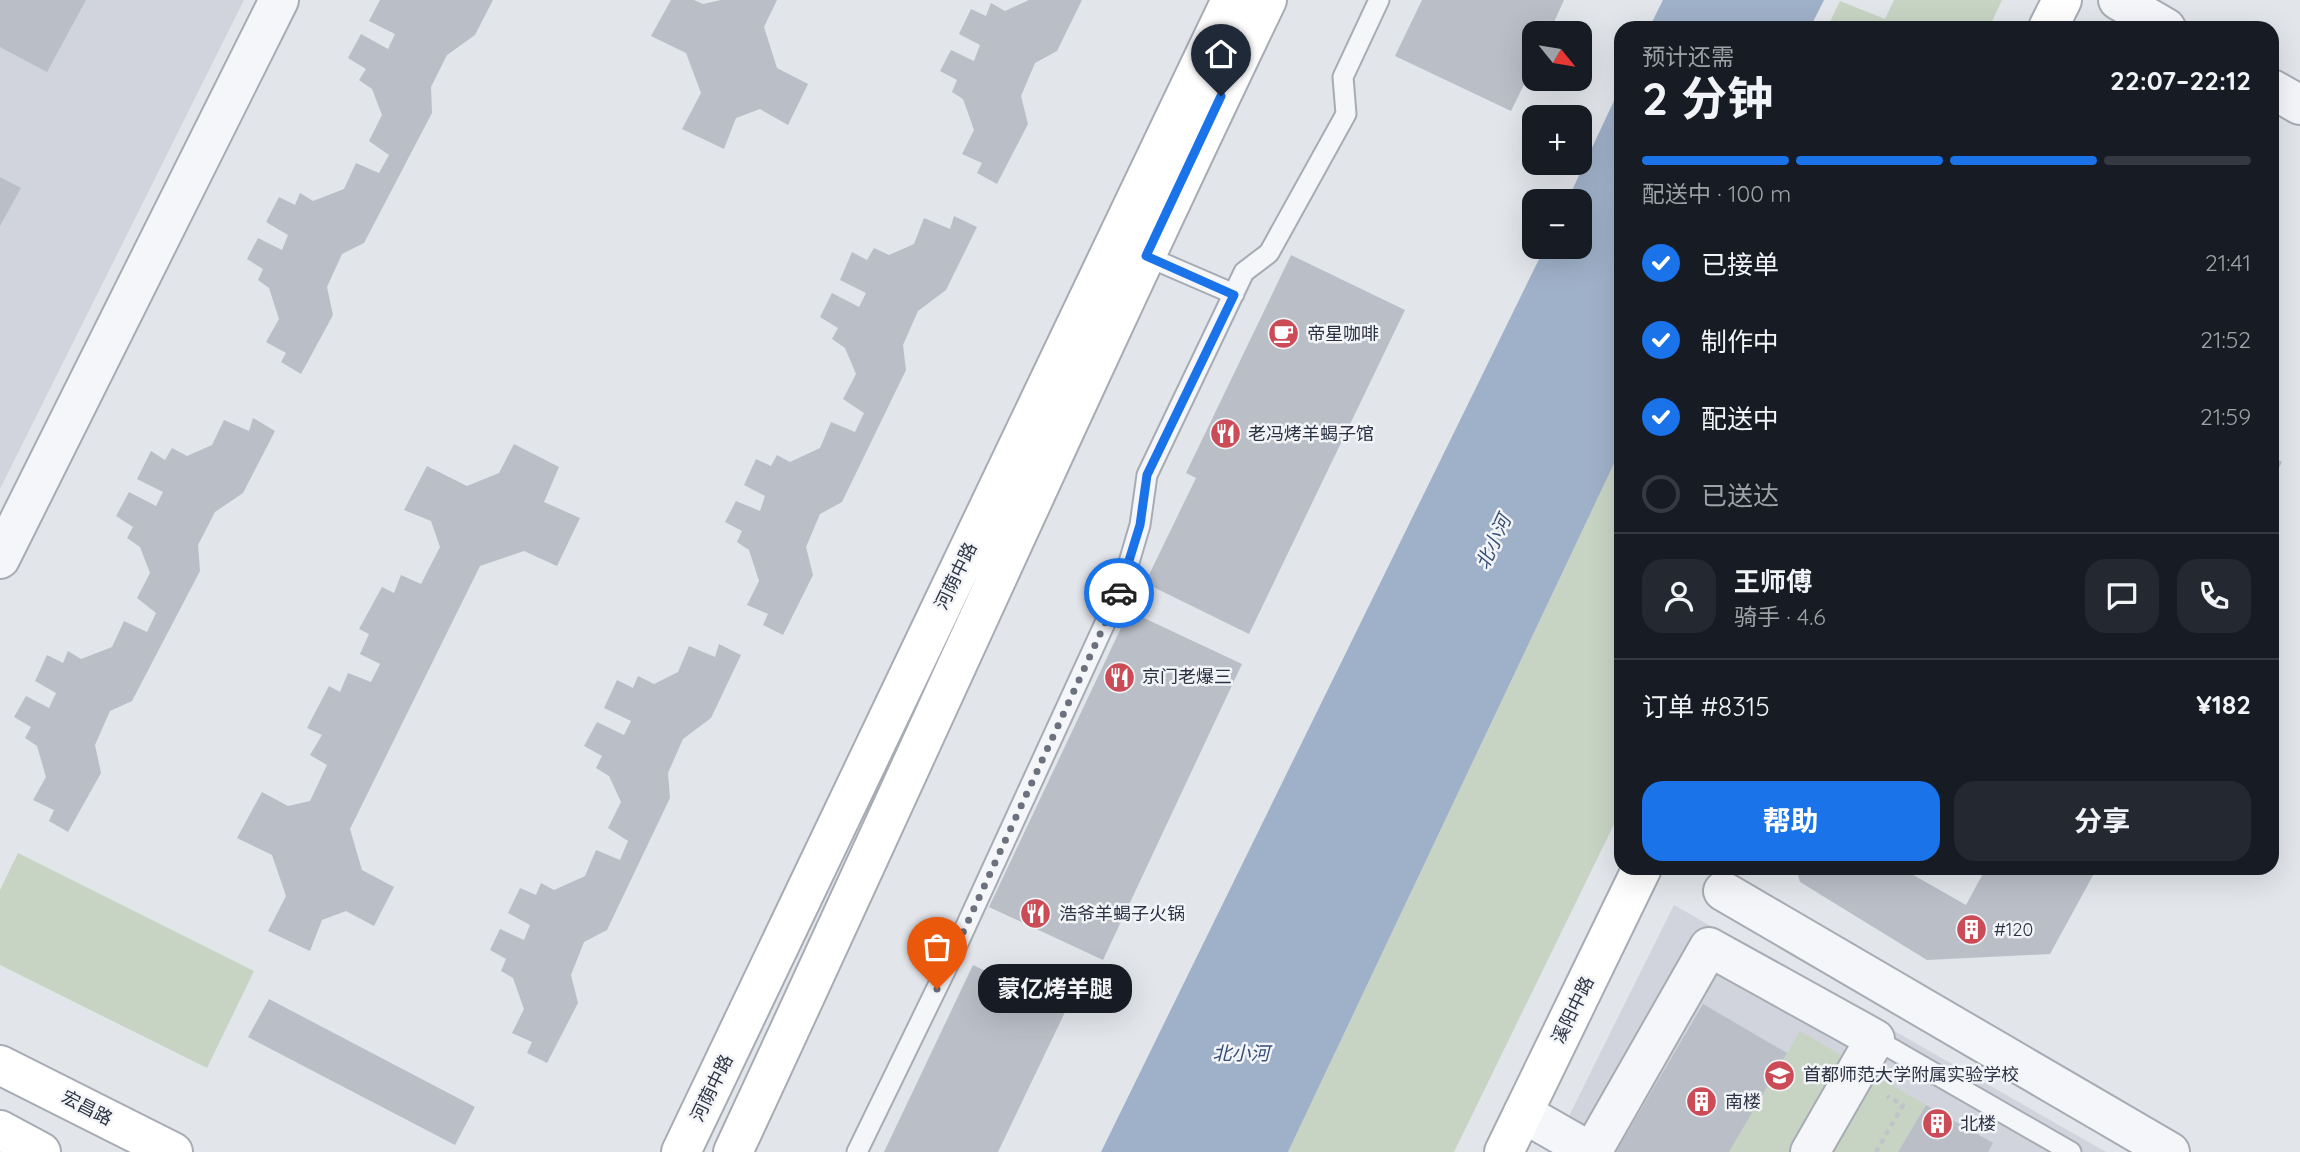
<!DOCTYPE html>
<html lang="zh">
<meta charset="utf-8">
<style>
body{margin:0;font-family:Quicksand,"Noto Sans SC",sans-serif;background:#242831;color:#f1f3f6;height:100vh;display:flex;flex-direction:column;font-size:26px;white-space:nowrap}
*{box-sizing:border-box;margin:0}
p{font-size:23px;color:#9ea1a6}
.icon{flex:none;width:38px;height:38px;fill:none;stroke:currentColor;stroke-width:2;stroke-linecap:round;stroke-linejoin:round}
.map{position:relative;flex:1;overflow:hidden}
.drawer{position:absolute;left:1614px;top:21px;width:665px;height:854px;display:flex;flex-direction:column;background:#171b24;border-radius:21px;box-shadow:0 7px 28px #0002}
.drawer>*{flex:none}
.needle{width:46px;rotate:120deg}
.buttons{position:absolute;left:1522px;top:21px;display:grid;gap:14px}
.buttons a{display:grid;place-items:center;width:70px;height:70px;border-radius:14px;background:#171b24;box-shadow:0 7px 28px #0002;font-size:35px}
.pin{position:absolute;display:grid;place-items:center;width:60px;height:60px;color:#fff;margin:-72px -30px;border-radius:50% 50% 50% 0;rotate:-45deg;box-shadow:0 0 7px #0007}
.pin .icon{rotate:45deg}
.courier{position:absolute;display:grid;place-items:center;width:70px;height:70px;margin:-35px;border:5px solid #1a73e8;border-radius:50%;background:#fff;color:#222;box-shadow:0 2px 9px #0007}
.bubble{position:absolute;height:49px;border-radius:21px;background:#171b24;box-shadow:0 7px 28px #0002;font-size:23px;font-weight:700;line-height:49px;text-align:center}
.overview em{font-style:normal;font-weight:700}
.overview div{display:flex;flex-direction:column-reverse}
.overview{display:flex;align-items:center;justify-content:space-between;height:119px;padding:0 28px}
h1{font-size:46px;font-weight:700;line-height:52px}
.bar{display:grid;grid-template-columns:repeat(4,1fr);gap:10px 7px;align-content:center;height:84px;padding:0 28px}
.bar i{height:9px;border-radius:5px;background:#363941}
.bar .on{background:#1a73e8}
.bar p{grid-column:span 4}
.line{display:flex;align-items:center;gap:18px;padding:0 28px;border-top:2px solid #363941}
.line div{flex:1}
.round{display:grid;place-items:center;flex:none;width:74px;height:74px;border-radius:21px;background:#242831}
ol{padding:0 28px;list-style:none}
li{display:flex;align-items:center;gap:21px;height:77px}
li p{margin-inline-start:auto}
li .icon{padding:7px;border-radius:50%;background:#1a73e8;color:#fff;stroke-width:4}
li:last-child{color:#9ea1a6}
li i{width:38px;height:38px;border:4px solid #363941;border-radius:50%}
.primary-button{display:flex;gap:14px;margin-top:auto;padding:14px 28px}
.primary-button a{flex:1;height:80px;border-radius:21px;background:#1a73e8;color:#fff;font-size:28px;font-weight:700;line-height:80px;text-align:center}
.primary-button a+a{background:#242831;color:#f1f3f6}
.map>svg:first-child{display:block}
.built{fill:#d1d4dc}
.green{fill:#c7d4c4}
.water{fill:#9fb1c9}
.building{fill:#babec7}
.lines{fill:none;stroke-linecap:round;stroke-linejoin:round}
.lane-casing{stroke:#a7acb4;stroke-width:23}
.street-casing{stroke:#a7acb4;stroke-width:42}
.secondary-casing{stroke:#a7acb4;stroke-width:42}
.path{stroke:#c0c3c9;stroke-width:4.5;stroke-dasharray:5 5;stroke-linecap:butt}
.lane{stroke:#f5f6f9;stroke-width:19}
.street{stroke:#f5f6f9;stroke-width:38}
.secondary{stroke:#fff;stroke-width:38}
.done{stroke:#6b717d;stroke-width:7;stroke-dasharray:0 12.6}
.route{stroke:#1a73e8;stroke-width:9}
.labels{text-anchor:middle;stroke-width:5;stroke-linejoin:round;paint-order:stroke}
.poi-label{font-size:18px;fill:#2b3242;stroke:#f2f4f8;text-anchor:start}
.street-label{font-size:18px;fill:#2b3242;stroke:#f2f4f8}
.water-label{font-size:19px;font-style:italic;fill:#364e75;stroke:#f2f4f8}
</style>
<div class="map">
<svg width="2300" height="1152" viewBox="0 0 2300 1152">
<rect width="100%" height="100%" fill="#e2e5ea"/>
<path class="built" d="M0 0H244L0 489Z
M1674 905 2106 1152H1551Z"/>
<path class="green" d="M1894 0H2002L1989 28H1827L1840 1 1885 19Z
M1620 451V812L1454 1152H1288Z
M18 853 254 971 207 1068 0 965V890Z
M1800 1031 1926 1105 1898 1152H1729Z"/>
<path class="water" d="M1663 0H1824L1810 28H1649Z
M1620 88V451L1288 1152H1101L1545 247H1580V201H1567Z"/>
<path class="building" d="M0 0H86L47 72 0 47Z
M380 0H493L475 35 447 55 431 87 432 113 364 243 342 254 327 287 333 315 301 374 281 362 286 353 266 342 279 319 269 288 258 280 263 269 247 259 258 238 282 250 288 235 266 222 279 197 295 205 300 193 313 201 344 189 356 163 379 173 389 155 369 141 382 115 372 89 359 80 366 69 348 58 361 34 388 49 395 34 369 21Z
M671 0H694L703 4 721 0H777L764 27 777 68 808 84 788 125 760 109 736 118 724 149 682 129 701 93 686 53 651 36Z
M1029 0H1082L1057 51 1035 63 1021 96 1028 124 997 184 977 173 982 163 962 154 974 130 963 99 952 92 957 80 940 71 951 50 974 61 980 45 959 34 971 9 986 16 991 3 1005 11Z
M1422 0H1564L1549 33H1535V62L1511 111 1395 56Z
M0 177 21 188 0 226Z
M954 216 977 227 946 290 918 311 903 345 906 370 842 502 820 514 806 547 813 575 783 635 763 625 768 614 747 605 759 581 749 550 737 542 742 531 725 522 736 501 760 511 765 496 744 485 756 459 771 466 777 455 790 462 820 448 831 422 855 432 864 413 843 399 856 374 845 348 832 339 838 328 820 317 832 293 859 307 866 293 840 280 852 252 867 260 874 248 889 255 914 244 924 218 950 229Z
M1291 255 1405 310 1249 634 1145 583 1196 478 1186 473Z
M253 418 275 431 243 493 215 512 198 545 200 571 132 701 110 711 95 745 101 773 68 832 49 821 54 810 33 800 46 777 37 746 25 738 31 727 14 717 26 696 49 708 56 693 35 681 47 655 63 663 68 651 81 659 112 647 124 621 147 632 156 613 137 598 150 573 140 547 127 538 133 527 116 516 129 492 156 506 163 492 137 479 151 451 165 460 172 448 187 456 212 445 224 420 249 431Z
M514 444 559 467 544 502 580 518 557 566 524 551 480 566 350 829 362 870 394 887 374 926 346 911 322 920 310 951 268 931 286 896 272 855 237 838 262 792 288 806 310 801 327 765 310 755 322 735 307 728 329 686 340 692 348 673 371 682 380 664 360 654 369 634 359 629 382 587 394 593 401 575 421 584 440 547 431 521 404 510 427 466 467 486 499 473Z
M2272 456 2282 462 2272 482Z
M1129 611 1242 664 1103 960 989 907Z
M719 644 741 655 711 718 683 739 668 773 670 798 607 930 584 942 571 975 578 1003 547 1063 527 1053 532 1042 512 1033 524 1009 513 978 501 971 506 959 490 950 500 929 524 940 530 925 508 913 520 888 536 895 541 883 554 890 585 876 596 850 620 860 628 841 608 828 621 802 609 776 596 768 602 756 584 746 597 722 624 735 631 721 604 708 617 680 633 688 638 676 654 684 678 672 689 646 715 657Z
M1796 868H1901L1966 905 1986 868H2097L2050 954 1927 960 1800 882Z
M973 965 1066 1010 998 1152H884Z
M269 999 475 1107 455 1145 248 1037Z
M1703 1004 1787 1053 1729 1152H1616Z
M1926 1105 1993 1143 1988 1152H1898Z"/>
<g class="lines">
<defs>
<path id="lane" d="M1146 256 1234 294
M1875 1039 2071 1152
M857 1152 948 965 1122 586 1140 525 1147 475 1244 272 1269 253 1346 114 1343 77 1379 0"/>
<path id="street" d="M2118 0 2166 28
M2272 89 2300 105
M0 559 279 0
M1723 891 2170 1152
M1523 1113 1591 1152
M1592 1152 1709 947 1875 1039 1810 1152"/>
<path id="secondary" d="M2048 28 2062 0
M0 1065 173 1152
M0 1130 41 1152
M681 1152 1231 0
M733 1152C912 768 1084 381 1267 0
M1504 1152 1642 868"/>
</defs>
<use href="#lane" class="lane-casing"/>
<use href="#street" class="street-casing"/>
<use href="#secondary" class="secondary-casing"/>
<path class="path" d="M1876 1152 1903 1105 1887 1096"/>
<use href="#lane" class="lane"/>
<use href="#street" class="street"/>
<use href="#secondary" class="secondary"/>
</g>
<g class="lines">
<path class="done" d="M937 989 1119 593"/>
<path class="route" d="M1119 593 1140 525 1147 475 1234 295 1146 256 1221 96"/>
</g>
<defs>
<symbol id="cafe-disc" viewBox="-11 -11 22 22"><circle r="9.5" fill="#cb4c57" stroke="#f2f4f8"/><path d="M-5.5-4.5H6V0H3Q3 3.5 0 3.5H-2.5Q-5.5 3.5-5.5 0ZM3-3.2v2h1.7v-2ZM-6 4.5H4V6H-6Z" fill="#fff"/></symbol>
<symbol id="restaurant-disc" viewBox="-11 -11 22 22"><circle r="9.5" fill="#cb4c57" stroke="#f2f4f8"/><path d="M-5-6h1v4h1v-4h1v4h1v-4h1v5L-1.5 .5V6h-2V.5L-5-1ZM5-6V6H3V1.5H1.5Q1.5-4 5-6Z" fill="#fff"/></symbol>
<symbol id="building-disc" viewBox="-11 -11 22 22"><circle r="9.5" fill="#cb4c57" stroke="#f2f4f8"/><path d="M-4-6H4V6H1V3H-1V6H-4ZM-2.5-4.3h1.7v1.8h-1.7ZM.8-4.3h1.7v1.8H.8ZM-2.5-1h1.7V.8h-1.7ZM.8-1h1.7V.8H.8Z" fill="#fff"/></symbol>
<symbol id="school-disc" viewBox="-11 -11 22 22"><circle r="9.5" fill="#cb4c57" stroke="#f2f4f8"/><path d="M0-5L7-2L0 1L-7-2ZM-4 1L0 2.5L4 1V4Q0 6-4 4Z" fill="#fff"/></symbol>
</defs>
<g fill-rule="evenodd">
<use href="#cafe-disc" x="1266" y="316" width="35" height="35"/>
<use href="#restaurant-disc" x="1208" y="416" width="35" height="35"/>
<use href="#restaurant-disc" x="1102" y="660" width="35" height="35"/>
<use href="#restaurant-disc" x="1018" y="896" width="35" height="35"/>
<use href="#building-disc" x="1954" y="912" width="35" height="35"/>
<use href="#school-disc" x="1762" y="1058" width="35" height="35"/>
<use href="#building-disc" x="1684" y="1084" width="35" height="35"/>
<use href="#building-disc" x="1920" y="1106" width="35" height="35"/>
</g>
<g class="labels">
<g class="poi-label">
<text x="1307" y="340">帝星咖啡</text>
<text x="1248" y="440">老冯烤羊蝎子馆</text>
<text x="1142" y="683">京门老爆三</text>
<text x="1059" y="920">浩爷羊蝎子火锅</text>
<text x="1994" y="936">#120</text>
<text x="1803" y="1081">首都师范大学附属实验学校</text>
<text x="1725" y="1108">南楼</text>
<text x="1960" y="1130">北楼</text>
</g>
<g class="street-label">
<text transform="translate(956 576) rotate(-64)" y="6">河荫中路</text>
<text transform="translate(1573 1010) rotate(-64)" y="6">溪阳中路</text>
<text transform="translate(712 1088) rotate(-64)" y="6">河荫中路</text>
<text transform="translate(87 1108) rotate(27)" y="6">宏昌路</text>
</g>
<g class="water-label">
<text transform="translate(1493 542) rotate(-65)" y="7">北小河</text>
<text x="1241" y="1060">北小河</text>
</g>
</g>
</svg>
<div class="buttons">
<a><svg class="needle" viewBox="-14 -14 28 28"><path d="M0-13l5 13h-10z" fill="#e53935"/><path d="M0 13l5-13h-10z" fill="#9ea1a6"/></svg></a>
<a>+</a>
<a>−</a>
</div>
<div class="pin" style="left:937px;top:989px;background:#ea580c"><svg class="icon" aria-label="bag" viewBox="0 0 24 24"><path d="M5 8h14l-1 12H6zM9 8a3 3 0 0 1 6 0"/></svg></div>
<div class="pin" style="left:1221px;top:96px;background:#1f2937"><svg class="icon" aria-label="home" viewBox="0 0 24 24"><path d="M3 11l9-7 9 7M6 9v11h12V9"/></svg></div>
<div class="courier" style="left:1119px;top:593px"><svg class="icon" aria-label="car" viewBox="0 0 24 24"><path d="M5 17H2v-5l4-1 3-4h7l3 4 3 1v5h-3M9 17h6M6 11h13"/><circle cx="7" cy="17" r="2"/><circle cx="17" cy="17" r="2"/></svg></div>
<div class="bubble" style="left:978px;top:964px;width:154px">蒙亿烤羊腿</div>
<section class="drawer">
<div class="overview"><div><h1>2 分钟</h1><p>预计还需</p></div><em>22:07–22:12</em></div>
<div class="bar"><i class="on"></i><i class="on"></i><i class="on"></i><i></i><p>配送中 · 100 m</p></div>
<ol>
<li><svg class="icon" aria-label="check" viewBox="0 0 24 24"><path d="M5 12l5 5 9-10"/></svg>已接单<p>21:41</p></li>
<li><svg class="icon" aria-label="check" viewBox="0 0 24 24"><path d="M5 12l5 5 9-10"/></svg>制作中<p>21:52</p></li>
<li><svg class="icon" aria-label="check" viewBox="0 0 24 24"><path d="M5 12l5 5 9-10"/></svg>配送中<p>21:59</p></li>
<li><i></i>已送达</li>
</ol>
<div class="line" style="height:126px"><a class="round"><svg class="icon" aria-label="person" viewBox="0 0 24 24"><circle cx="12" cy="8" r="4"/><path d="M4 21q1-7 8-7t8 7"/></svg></a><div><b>王师傅</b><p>骑手 · 4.6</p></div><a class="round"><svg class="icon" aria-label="chat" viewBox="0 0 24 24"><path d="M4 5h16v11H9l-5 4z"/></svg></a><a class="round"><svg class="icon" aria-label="phone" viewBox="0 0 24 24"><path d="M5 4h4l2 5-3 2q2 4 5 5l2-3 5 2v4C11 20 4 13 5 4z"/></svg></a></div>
<div class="line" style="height:91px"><div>订单 #8315</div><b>¥182</b></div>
<div class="primary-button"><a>帮助</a><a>分享</a></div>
</section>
</div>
